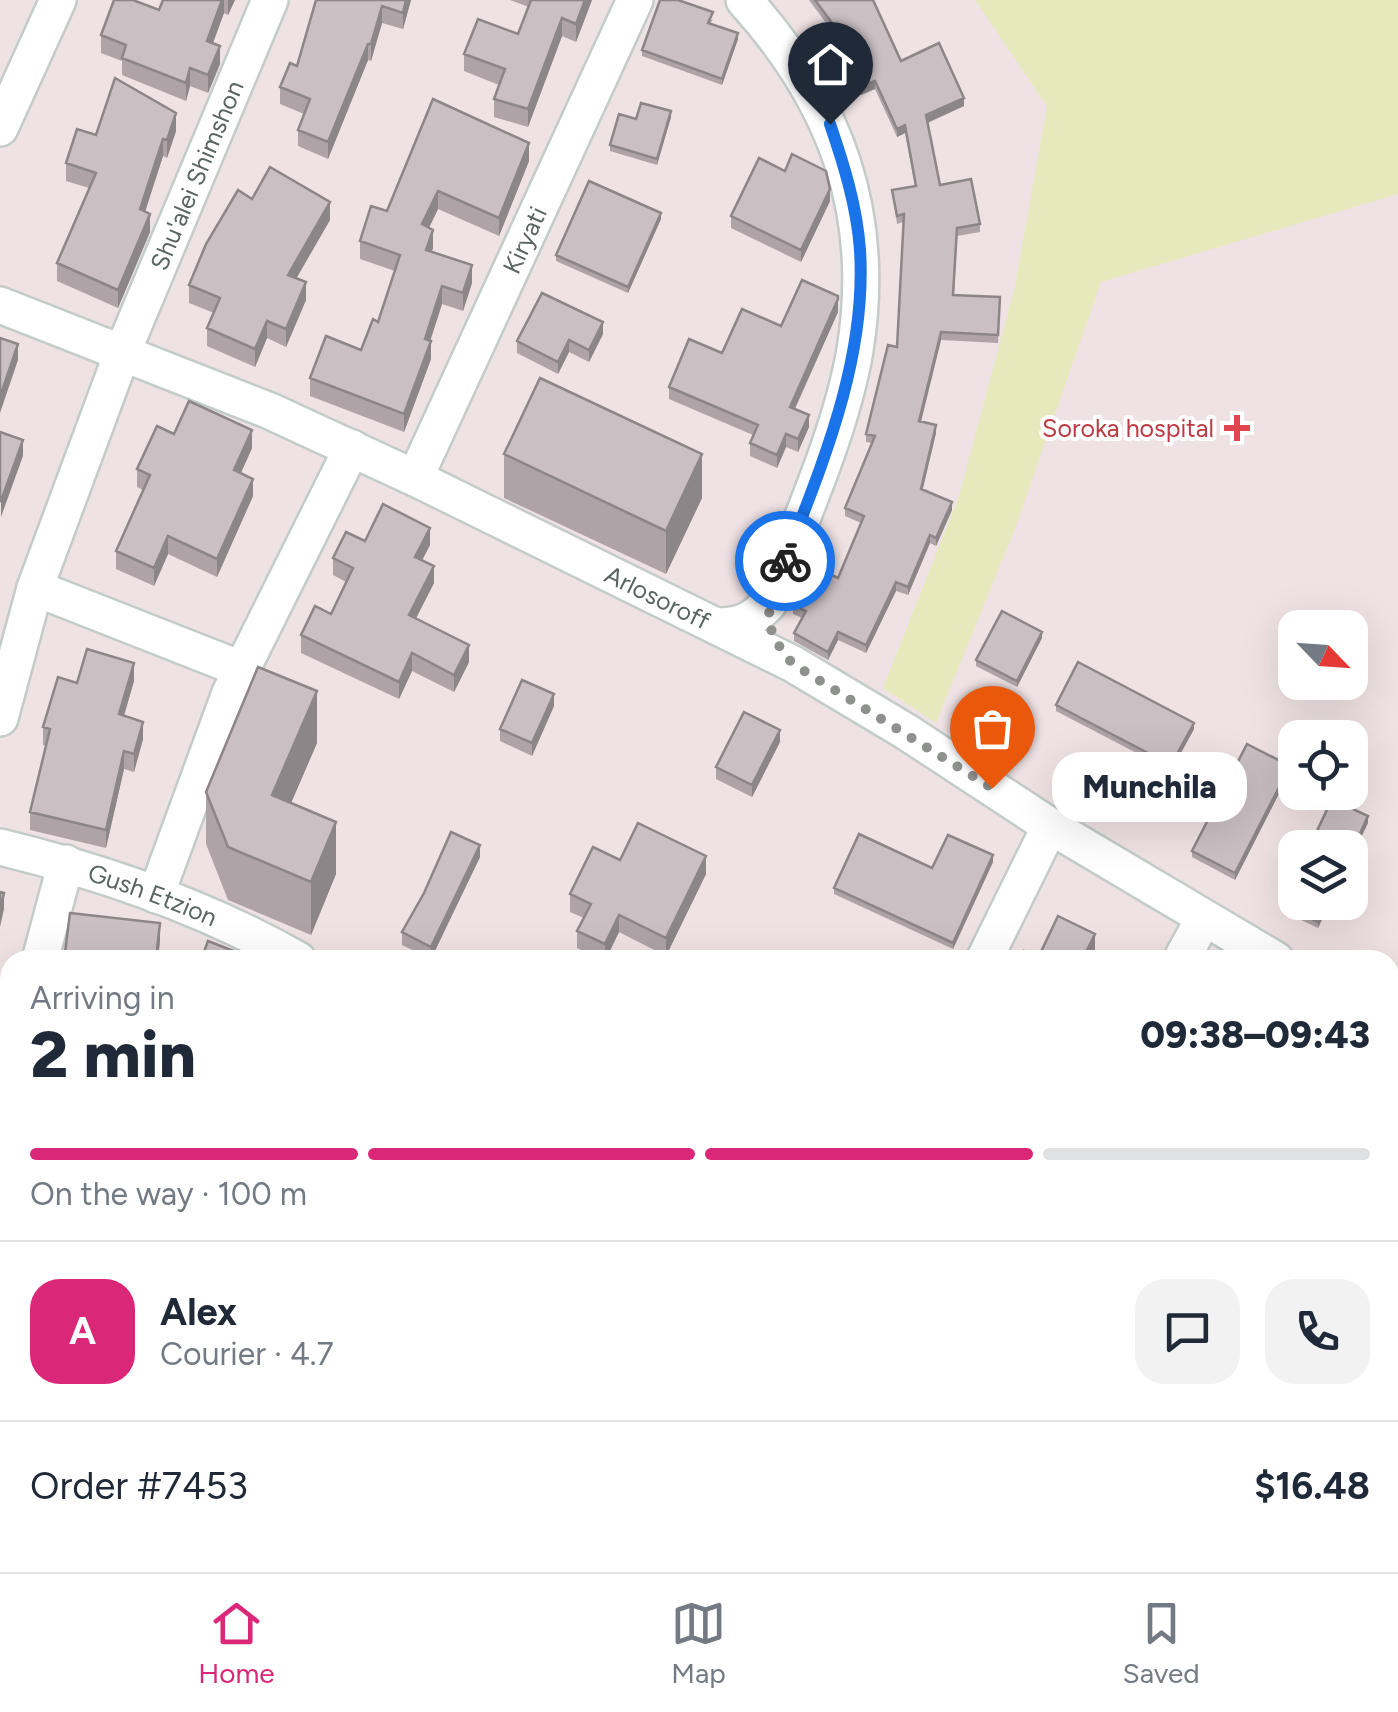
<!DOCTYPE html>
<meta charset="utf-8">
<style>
body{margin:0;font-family:Figtree,sans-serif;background:#f2f2f3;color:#1f2937;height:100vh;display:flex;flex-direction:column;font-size:38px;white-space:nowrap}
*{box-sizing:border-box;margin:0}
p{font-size:32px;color:#747a83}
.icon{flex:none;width:55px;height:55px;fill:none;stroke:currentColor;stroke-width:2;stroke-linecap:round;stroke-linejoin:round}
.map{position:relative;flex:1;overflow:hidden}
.drawer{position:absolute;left:0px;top:950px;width:1400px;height:622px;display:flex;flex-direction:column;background:#fff;border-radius:30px 30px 0 0;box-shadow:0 10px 40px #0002}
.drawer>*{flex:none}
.needle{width:65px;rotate:115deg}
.fabs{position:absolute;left:1278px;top:610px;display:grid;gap:20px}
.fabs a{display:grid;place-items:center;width:90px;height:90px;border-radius:20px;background:#fff;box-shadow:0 10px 40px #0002;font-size:50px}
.pin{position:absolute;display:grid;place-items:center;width:85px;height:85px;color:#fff;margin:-102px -42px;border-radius:50% 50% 50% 0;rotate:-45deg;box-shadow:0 0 10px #0007}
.pin .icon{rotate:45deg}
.courier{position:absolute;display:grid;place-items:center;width:100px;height:100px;margin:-50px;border:8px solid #1a73e8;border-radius:50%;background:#fff;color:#222;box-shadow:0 2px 12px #0007}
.bubble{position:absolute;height:70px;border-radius:30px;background:#fff;box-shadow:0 10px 40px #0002;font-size:32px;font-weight:800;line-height:70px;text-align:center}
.head em{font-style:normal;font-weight:800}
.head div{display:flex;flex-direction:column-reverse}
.head{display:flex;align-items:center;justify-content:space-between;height:170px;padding:0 30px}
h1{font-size:65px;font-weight:800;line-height:75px}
.bar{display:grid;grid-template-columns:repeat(4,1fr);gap:15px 10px;align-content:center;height:120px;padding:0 30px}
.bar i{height:12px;border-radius:8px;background:#e0e1e3}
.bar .current{background:#db2777}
.bar p{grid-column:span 4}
.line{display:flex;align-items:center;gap:25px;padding:0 30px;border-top:2px solid #e0e1e3}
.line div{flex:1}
.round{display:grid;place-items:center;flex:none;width:105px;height:105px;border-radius:30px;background:#f2f2f3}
.tab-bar{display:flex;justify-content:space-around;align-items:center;height:140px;border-top:2px solid #e0e1e3;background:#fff;font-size:28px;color:#747a83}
.tab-bar a{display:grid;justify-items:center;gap:5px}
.tab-bar .current{color:#db2777}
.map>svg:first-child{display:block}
.green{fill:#e7e9bc}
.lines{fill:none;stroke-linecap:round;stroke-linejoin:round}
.minor-casing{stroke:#c4ccca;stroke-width:40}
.minor{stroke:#fff;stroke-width:35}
.wall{fill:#aea4a8}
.shaded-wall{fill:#8d8688}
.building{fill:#cabfc3;stroke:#8d8688;stroke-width:2.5}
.done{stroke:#8f918f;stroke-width:10;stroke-dasharray:0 18}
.route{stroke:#1a73e8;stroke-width:12}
.health-dot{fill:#e0444e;stroke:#fff;stroke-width:4}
.labels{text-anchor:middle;stroke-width:8;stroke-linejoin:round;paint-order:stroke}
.street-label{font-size:25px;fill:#5b6561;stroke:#fff}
.health-label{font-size:25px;fill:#be3a42;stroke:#fff;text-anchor:end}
</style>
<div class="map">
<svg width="1398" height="1572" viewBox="0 0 1398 1572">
<rect width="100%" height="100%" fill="#efe2e4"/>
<path class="green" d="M975 0H1398V194L1101 282 1016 526 936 723 883 688 959 496 1015 286 1047 106Z
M1390 1095 1398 1100V1251L1390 1261Z"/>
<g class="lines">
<defs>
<g id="minor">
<path d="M0 128 58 0"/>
<path id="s1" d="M0 305 270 411 415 478 793 664 905 731 1050 826 1276 960"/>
<path id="s2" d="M415 478 635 0"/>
<path d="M35 588 241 669"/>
<path d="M716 626C740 626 752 621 769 603 798 525 841 433 855 350 877 213 836 102 744 0"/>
<path id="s3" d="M0 718 35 588 123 351 270 0"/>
<path id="s4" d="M0 847C103 872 205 907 298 960"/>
<path d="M156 895 230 693 352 448"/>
<path d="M40 960 66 863"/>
<path d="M984 960 1050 826"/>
<path d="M1181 960 1204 918"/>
<path d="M1390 1025 1398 1030"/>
<path d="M0 1113 10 1075"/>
<path d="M0 1500 10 1505"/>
<path d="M121 1562 136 1572"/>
<path d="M843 1562 844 1572"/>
<path d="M1112 1562 1114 1572"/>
<path d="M1044 1572 1045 1562"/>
</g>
</defs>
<use href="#minor" class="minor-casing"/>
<use href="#minor" class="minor"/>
</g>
<path class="wall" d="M163 0H235L228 15 224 13 213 43 220 64 208 93 190 86 186 101 122 75V61L101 53V35L159 10Z
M316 0H411L403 29 382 23 371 61 368 60 328 159 298 146V130L304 114 280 104V87L297 66Z
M510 0H592L576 42 562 36 528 127 494 117V99L499 85 464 71V54L518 34 529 7Z
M809 0H874L873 1 901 61 964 106 928 123 940 185 980 224V232L957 236 954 295 1000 297 998 343 941 340 921 422 936 433 922 490 952 510 936 546 930 543 908 595 896 591 866 653 838 640 828 660 794 641V633L802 618 793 614V605L838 578 861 523 845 516V508L872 443 866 442V434L897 347 903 222 897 224 892 190 915 186 905 133 897 137 875 89 861 95 832 31Z
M713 19 710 24 738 39 722 85 642 56V50Z
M433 99 529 161 499 236 438 209 429 228 433 248 431 252 472 283 463 311 442 304 430 341 431 359 404 432 310 396V378L361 350 378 322 395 271 360 259V241L387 211Z
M671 117 657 165 610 151V145L636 119Z
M176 131 167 158 163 156 145 212 150 232 118 308 57 281V263L89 188 66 181V163Z
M785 171 830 201 801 262 731 228V216Z
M252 199 330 220 296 278 306 300 286 347 267 338 255 367 207 346V328L214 313 189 303V285Z
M661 219 628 293 556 261V255Z
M838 296V312L795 409 809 427 798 452 786 447 777 468 750 456V443L753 435 669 399V387L722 353 781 326Z
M603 334 589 362 569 352 558 374 517 353V341Z
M174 434 252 448 241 473 253 496 217 577 168 554 154 586 116 569V551L143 490 137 487V469Z
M504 454 702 498 666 574 504 498Z
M365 541 430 545 422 560 434 583 416 618 469 662 454 692 412 671 399 699 301 653V635L331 614 346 582 333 575V558Z
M1042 638 1017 687 976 666V660Z
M134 681 124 716 143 739 134 772 124 769 106 848 30 830V812L46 746 43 745V727L77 683Z
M1056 705 1194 729 1171 771 1056 711Z
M554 706 532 756 500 741V729Z
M780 742 752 797 716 779V767Z
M317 743 291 803 336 874 311 935 228 900 206 844V792Z
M1290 772 1235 880 1192 857V851Z
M480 857 431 959 402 945V932Z
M620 860 706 874 666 956 619 932 606 960H601L577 948V931L584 918 570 912V894Z
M993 862 953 949 834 894V888L932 868Z
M1295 902H1330L1318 928 1282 911V905Z
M160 940 158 960H64Z
M0 1212 10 1215V1321L0 1318Z
M1398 1265V1317L1390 1313V1280Z
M0 1352 10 1356V1449L0 1444Z
M1390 1368H1398V1458L1390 1459Z
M219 1562H433L424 1572H227L219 1565Z
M533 1562H646L652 1572H533Z
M878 1562H994V1572H878Z"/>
<path class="shaded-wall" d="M222 0H224V13L207 59V41Z
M228 0H235L228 15Z
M406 0H411L403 29V13Z
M585 0H592L576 42V24Z
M382 6V23L371 61V44Z
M562 18V36L528 127V109Z
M738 33V39L722 85V79Z
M368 44V60L328 159V142Z
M220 46V64L208 93V75Z
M190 68V86L186 101V83Z
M875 81V89L861 95V87Z
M964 98V106L926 123V115Z
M671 111V117L657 165V159Z
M176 113V131L167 158V140Z
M905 125V133L897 137V129Z
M163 139V156L140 227V209Z
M529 143V161L499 236V218Z
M830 189V201L801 262V250Z
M438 191V209L422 242V224Z
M330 202V220L288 293V275Z
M661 213V219L628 293V287Z
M150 214V232L118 308V290Z
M433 230V248L426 268V250Z
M472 265V283L463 311V293Z
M306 282V300L286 347V329Z
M442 286V304L425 357V339Z
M838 299V312L790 419V407Z
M267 321V338L255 367V349Z
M603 322V334L589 362V350Z
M941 332V340L919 429V421Z
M569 340V352L558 374V362Z
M431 341V359L404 432V414Z
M18 344V360L0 413V397Z
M809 415V427L798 452V439Z
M936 425V433L921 497V489Z
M252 430V448L234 488V470Z
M786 434V447L777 468V455Z
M23 440V456L1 517V501Z
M702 454V498L666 574V531Z
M253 479V496L217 577V559Z
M952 502V510L936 546V538Z
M430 528V545L415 574V557Z
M930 535V543L908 595V587Z
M168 536V554L154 586V568Z
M434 566V583L409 632V615Z
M896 582V591L866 653V645Z
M838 632V640L828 660V652Z
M1042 632V638L1017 687V681Z
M469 645V662L454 692V675Z
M412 653V671L399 699V682Z
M134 663V681L119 732V714Z
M317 691V743L272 847V795Z
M554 694V706L532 756V743Z
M143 722V739L134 772V754Z
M1194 723V729L1171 771V765Z
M780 730V742L752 797V785Z
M124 751V769L106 848V830Z
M1290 766V772L1235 880V873Z
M1368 816V823L1350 861V855Z
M336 822V874L311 935V882Z
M480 845V857L431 959V947Z
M993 855V862L953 949V943Z
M706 856V874L666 956V938Z
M4 893V909L0 927V911Z
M1327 902H1330L1318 928V922Z
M619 915V932L605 960V944Z
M160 923V940L158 960H156Z
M1095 934V957L1093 960H1082Z
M2 1522V1540L0 1546V1528Z
M415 1562H433L424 1572H406Z"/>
<path class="building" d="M114 0H133L159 10 163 0H222L207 41 220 46 208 75 190 68 186 83 122 58 126 45 101 35Z
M316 0H406L403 13 382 6 371 44H368L328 142 298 130 310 99 280 87 290 63 297 66Z
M531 0H585L576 24 562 18 528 109 494 99 505 69 464 54 478 19 518 34Z
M660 0H678L713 12 708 23 738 33 722 79 642 50Z
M815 0H873L901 61 939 43 964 98 926 115 940 185 971 179 980 224 957 228 953 295 1000 297 998 335 941 332 919 421 936 425 921 489 952 502 936 538 930 535 908 587 896 582 866 645 838 632 828 652 794 633 806 611 793 605 813 566 838 578 864 516 845 508 875 436 866 434 888 345 897 347 904 214 897 216 892 190 916 186 905 125 897 129 875 81 861 87 832 23Z
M115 78 176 113 167 140 163 139 140 209 150 214 118 290 57 263 96 173 66 163 77 129 96 135Z
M433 99 529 143 499 218 438 191 422 224 433 230 426 250 472 265 463 293 442 286 425 339 431 341 404 414 310 378 326 336 361 350 373 319 378 322 400 255 360 241 371 206 387 211Z
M641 103 671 111 657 159 610 145 619 114 636 119Z
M792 154 826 171 830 189 801 250 731 216 759 158 785 171Z
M270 167 330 202 288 275 306 282 286 329 267 321 255 349 207 328 220 298 189 285 206 244 238 190 252 199Z
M589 181 661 213 628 287 556 255Z
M802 280 838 296V299L790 407 809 415 798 439 786 434 777 455 750 443 758 425 669 387 689 339 722 353 742 309 781 326Z
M542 293 603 322 589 350 569 340 558 362 517 341Z
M0 338 18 344 0 397Z
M540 378 702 454 666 531 504 454Z
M189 401 252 430 234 470 253 479 217 559 168 536 154 568 116 551 150 475 137 469 157 426 174 434Z
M0 432 23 440 1 501H0Z
M383 504 430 528 415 557 434 566 409 615 469 645 454 675 412 653 399 682 301 635 315 606 331 614 353 568 333 558 346 532 365 541Z
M1002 611 1042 632 1017 681 976 660Z
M87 649 134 663 119 714 143 722 134 754 124 751 106 830 30 812 50 729 43 727 58 677 77 683Z
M1078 662 1194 723 1171 765 1056 705Z
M258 667 317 691 272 795 336 822 311 882 228 847 206 792Z
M522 680 554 694 532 743 500 729Z
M744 712 780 730 752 785 716 767Z
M1247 744 1290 766 1235 873 1192 851Z
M1332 799 1368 816 1350 855V848H1309Z
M638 823 706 856 666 938 619 915 605 944 577 931 591 904 570 894 593 847 620 860Z
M451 832 480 845 431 947 402 932 424 893Z
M859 834 932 868 948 835 993 855 953 943 834 888Z
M1295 877V902H1327L1318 922 1282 905Z
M0 892 4 893 0 911Z
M70 913 160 923 156 958 106 952 105 960H64Z
M1058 916 1095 934 1082 960H1020L1024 951 1038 958Z
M208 941 244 955 242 960H201Z
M0 1212 10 1215V1304L0 1301Z
M1398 1265V1284L1390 1280Z
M0 1352 10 1356V1425L0 1421Z
M1390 1368H1398V1426H1390Z
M239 1562H415L406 1572H251Z
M534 1562H646L652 1569 648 1572H542Z
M752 1562H792L801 1572H742Z
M887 1562H978L977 1572H894L895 1563Z"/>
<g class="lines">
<path class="done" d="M785 561C767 607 758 624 793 664L992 788"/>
<path class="route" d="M785 561C823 462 867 359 860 250 857 207 844 165 830 124"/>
</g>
<path class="health-dot" d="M1232 413h10v10h10v10h-10v10h-10v-10h-10v-10h10z"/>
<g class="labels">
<g class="street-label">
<text dy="9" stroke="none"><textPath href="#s3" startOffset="578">Shu'alei Shimshon</textPath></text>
<text dy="9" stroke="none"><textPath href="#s2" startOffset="262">Kiryati</textPath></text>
<text dy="9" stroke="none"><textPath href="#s1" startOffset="720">Arlosoroff</textPath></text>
<text dy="9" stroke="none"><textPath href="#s4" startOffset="160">Gush Etzion</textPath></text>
</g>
<g class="health-label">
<text x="1214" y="437">Soroka hospital</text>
</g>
</g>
</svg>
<div class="fabs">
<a><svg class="needle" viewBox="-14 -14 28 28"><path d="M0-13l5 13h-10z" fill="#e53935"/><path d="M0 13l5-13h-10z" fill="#747a83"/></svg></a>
<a><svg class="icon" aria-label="locate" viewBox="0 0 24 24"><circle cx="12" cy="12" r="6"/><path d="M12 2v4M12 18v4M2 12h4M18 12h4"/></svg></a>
<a><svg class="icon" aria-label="layers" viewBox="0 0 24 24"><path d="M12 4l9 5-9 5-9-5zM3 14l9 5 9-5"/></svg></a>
</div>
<div class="pin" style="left:992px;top:788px;background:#ea580c"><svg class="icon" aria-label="bag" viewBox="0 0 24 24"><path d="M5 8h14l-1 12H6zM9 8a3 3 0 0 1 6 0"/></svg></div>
<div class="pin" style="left:830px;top:124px;background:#1f2937"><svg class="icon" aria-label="home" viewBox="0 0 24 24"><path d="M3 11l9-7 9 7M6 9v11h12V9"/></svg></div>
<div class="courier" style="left:785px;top:561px"><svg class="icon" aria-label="bike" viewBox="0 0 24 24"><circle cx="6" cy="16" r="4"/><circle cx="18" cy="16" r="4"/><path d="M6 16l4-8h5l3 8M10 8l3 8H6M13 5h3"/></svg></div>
<div class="bubble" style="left:1052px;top:752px;width:195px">Munchila</div>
<section class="drawer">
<div class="head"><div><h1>2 min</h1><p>Arriving in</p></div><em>09:38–09:43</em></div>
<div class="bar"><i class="current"></i><i class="current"></i><i class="current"></i><i></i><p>On the way · 100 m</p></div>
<div class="line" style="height:180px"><b class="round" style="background:#db2777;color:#fff">A</b><div><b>Alex</b><p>Courier · 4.7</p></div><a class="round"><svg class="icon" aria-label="chat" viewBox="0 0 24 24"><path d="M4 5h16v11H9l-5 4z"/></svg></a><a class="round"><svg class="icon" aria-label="phone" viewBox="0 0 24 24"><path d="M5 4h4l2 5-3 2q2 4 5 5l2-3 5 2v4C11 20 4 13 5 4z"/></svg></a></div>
<div class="line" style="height:130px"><div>Order #7453</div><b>$16.48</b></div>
</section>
</div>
<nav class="tab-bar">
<a class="current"><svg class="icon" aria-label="home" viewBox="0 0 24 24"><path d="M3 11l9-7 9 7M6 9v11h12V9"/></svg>Home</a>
<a><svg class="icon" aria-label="map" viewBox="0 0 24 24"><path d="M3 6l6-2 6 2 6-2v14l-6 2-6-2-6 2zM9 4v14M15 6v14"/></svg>Map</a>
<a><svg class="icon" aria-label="saved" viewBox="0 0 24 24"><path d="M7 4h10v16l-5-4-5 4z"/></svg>Saved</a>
</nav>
